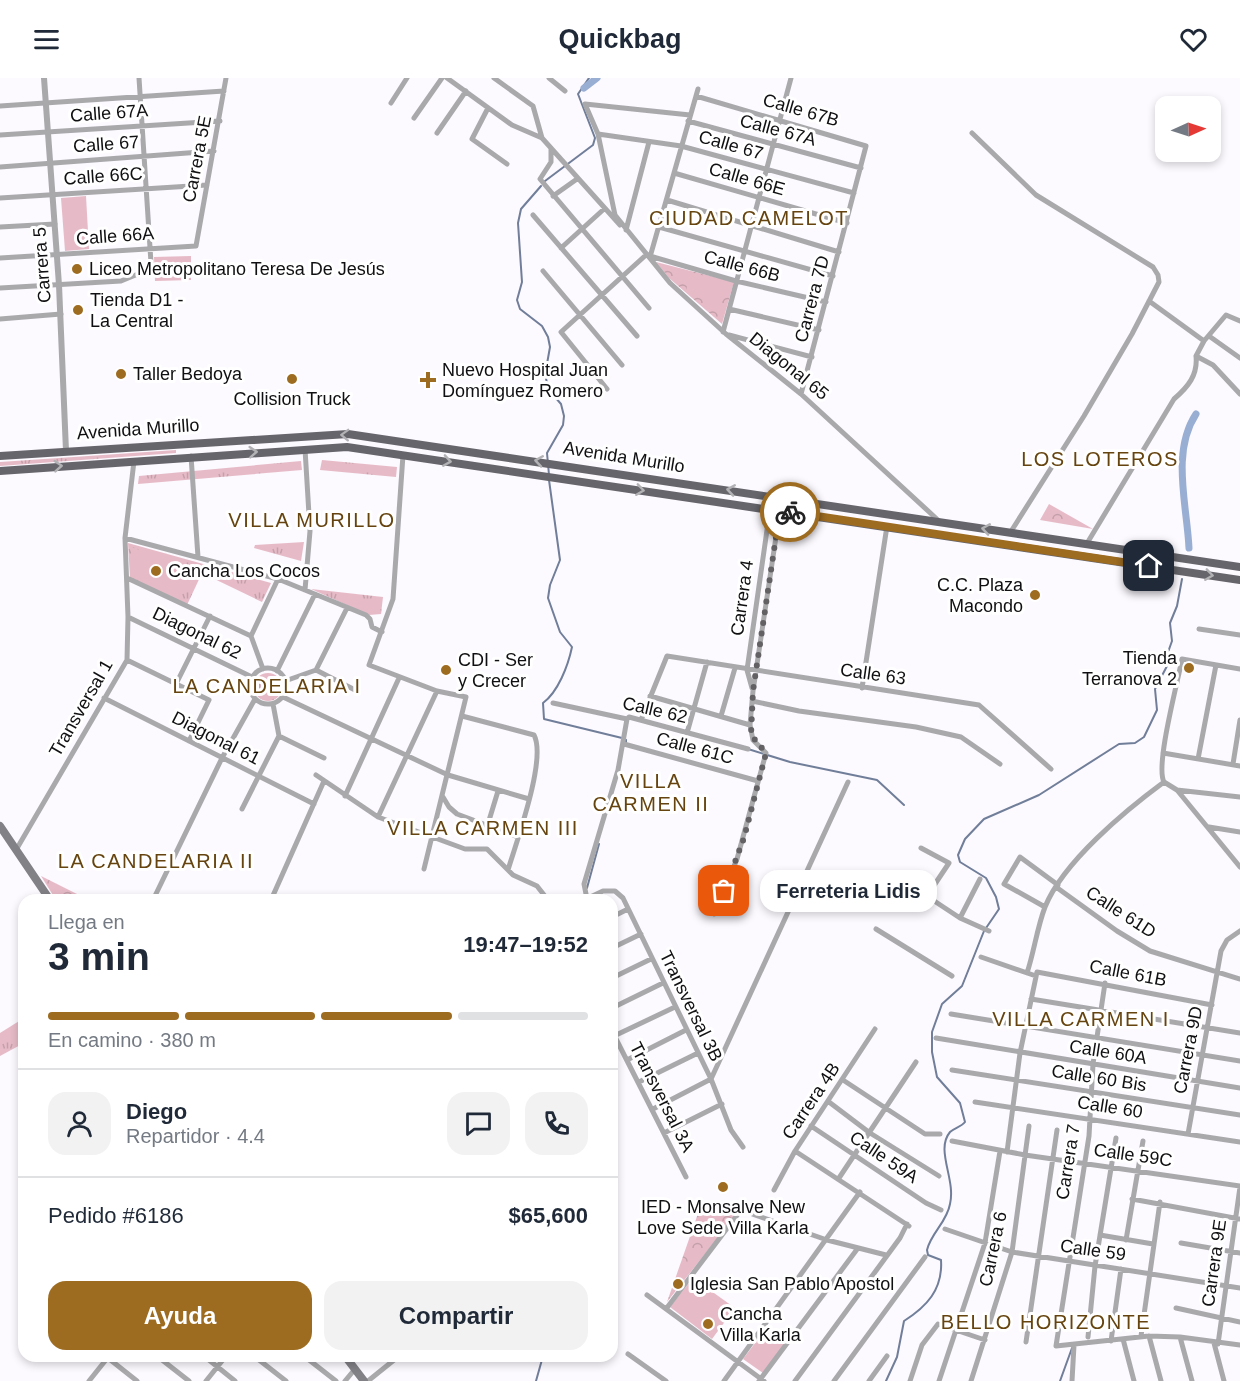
<!DOCTYPE html>
<html lang="es">
<meta charset="utf-8">
<style>
body{margin:0;font-family:Arial,sans-serif;background:#f2f2f3;color:#1f2937;height:100vh;display:flex;flex-direction:column;font-size:22px;white-space:nowrap}
*{box-sizing:border-box;margin:0}
p{font-size:20px;color:#747a83}
.icon{flex:none;width:33px;height:33px;fill:none;stroke:currentColor;stroke-width:2;stroke-linecap:round;stroke-linejoin:round}
.map{position:relative;flex:1;overflow:hidden}
.drawer{position:absolute;left:18px;top:816px;width:600px;height:468px;display:flex;flex-direction:column;background:#fff;border-radius:18px;box-shadow:0 3px 9px #0003}
.drawer>*{flex:none}
.needle{width:39px;rotate:87deg}
.fabs{position:absolute;left:1155px;top:18px;display:grid;gap:12px}
.fabs a{display:grid;place-items:center;width:66px;height:66px;border-radius:12px;background:#fff;box-shadow:0 3px 9px #0003;font-size:30px}
.pin{position:absolute;display:grid;place-items:center;width:51px;height:51px;color:#fff;margin:-26px;border-radius:12px;box-shadow:0 3px 9px #0006}
.courier{position:absolute;display:grid;place-items:center;width:60px;height:60px;margin:-30px;border:4px solid #9e6c21;border-radius:50%;background:#fff;color:#222;box-shadow:0 2px 8px #0007}
.bubble{position:absolute;height:42px;border-radius:18px;background:#fff;box-shadow:0 3px 9px #0003;font-size:20px;font-weight:800;line-height:42px;text-align:center}
.summary em{font-style:normal;font-weight:800}
.summary div{display:flex;flex-direction:column-reverse}
.summary{display:flex;align-items:center;justify-content:space-between;height:102px;padding:0 30px}
h1{font-size:39px;font-weight:800;line-height:45px}
.bar{display:grid;grid-template-columns:repeat(4,1fr);gap:9px 6px;align-content:center;height:72px;padding:0 30px}
.bar i{height:8px;border-radius:4px;background:#e0e1e3}
.bar .active{background:#9e6c21}
.bar p{grid-column:span 4}
.line{display:flex;align-items:center;gap:15px;padding:0 30px;border-top:2px solid #e0e1e3}
.line div{flex:1}
.round{display:grid;place-items:center;flex:none;width:63px;height:63px;border-radius:18px;background:#f2f2f3}
.cta{display:flex;gap:12px;margin-top:auto;padding:12px 30px}
.cta a{flex:1;height:69px;border-radius:18px;background:#9e6c21;color:#fff;font-size:24px;font-weight:800;line-height:69px;text-align:center}
.cta a+a{background:#f2f2f3;color:#1f2937}
header{display:flex;justify-content:space-between;align-items:center;height:78px;padding:0 30px;background:#fff;font-size:27px;font-weight:800}
.map>svg:first-child{display:block}
.grass{fill:url(#grass-tufts)}
.park{fill:url(#park-crowns)}
.pitch{fill:#e6bbc7}
.lines{fill:none;stroke-linecap:round;stroke-linejoin:round}
.stream{stroke:#707e99;stroke-width:2}
.canal{stroke:#99aed3;stroke-width:7}
.minor{stroke:#a9a9ac;stroke-width:5}
.tertiary{stroke:#a9a9ac;stroke-width:6}
.secondary{stroke:#818186;stroke-width:8}
.primary{stroke:#66656b;stroke-width:8}
.oneway{stroke:#b2b2b5}
.done{stroke:#636164;stroke-width:6;stroke-dasharray:0 10.8}
.route{stroke:#9e6c21;stroke-width:8}
.poi-dot{fill:#9e6c21;stroke:#fff;stroke-width:2}
.labels{text-anchor:middle;stroke-width:6;stroke-linejoin:round;paint-order:stroke}
.street-label{font-size:18px;fill:#100f11;stroke:#fff}
.poi-label{font-size:18px;fill:#100f11;stroke:#fff;text-anchor:start}
.neighbourhood-label{font-size:20px;letter-spacing:1.5px;fill:#66440f;stroke:#fff}
</style>
<header><svg class="icon" aria-label="menu" viewBox="0 0 24 24"><path d="M4 6h16M4 12h16M4 18h16"/></svg>Quickbag<svg class="icon" aria-label="heart" viewBox="0 0 24 24"><path d="M12 20l-8-8c-3-5 5-10 8-4 3-6 11-1 8 4z"/></svg></header>
<div class="map">
<svg width="1240" height="1303" viewBox="0 0 1240 1303">
<defs>
<pattern id="grass-tufts" width="24" height="20" patternUnits="userSpaceOnUse" patternTransform="scale(1.5)"><rect width="24" height="20" fill="#e6bbc7"/><path d="M3 7l-1-3M5 7V3M7 7l1-3M15 17l-1-3M17 17v-4M19 17l1-3" fill="none" stroke="#c4a0aa"/></pattern>
<pattern id="park-crowns" width="20" height="18" patternUnits="userSpaceOnUse" patternTransform="scale(1.5)"><rect width="20" height="18" fill="#e6bbc7"/><path d="M2 6a3 3 0 1 1 6 0M12 15a3 3 0 1 1 6 0" fill="none" stroke="#c4a0aa"/></pattern>
</defs>
<rect width="100%" height="100%" fill="#fcf9ff"/>
<path class="grass" d="M176 372V375L0 388V384Z
M322 382 397 389 396 399 320 392Z
M301 383 302 392 138 406 139 398Z
M304 464 301 483 254 470 255 467Z
M128 465 271 505 262 524 202 495 187 527 130 500Z
M311 511 383 519 381 536 369 537Z
M254 609a14 14 0 1 1 28 0a14 14 0 1 1-28 0Z
M24 940V965L0 978V955Z"/>
<path class="park" d="M656 184 734 204 722 246 669 200Z
M1049 426 1093 451 1040 442Z
M41 798 89 822H56Z
M701 1127 738 1134 667 1224Z"/>
<path class="pitch" d="M86 118 89 171 65 173 61 120Z
M191 178V202L155 203 154 179Z
M690 194 728 204 723 223 686 213Z
M131 469 183 487 174 514 132 500Z
M702 1130 721 1138 710 1165 691 1157Z
M693 1200 735 1230 712 1261 670 1229Z
M765 1252 784 1266 763 1295 743 1281Z"/>
<g class="lines">
<path class="stream" d="M545 103 593 67 595 60 578 16 589 0
M541 108 521 131 518 145 522 204 517 222 520 231 542 248 548 259 550 269 545 297 549 312 561 326 564 338 563 347 547 375 549 397
M549 402 560 482 550 507 548 520 560 554 572 569C568 588 558 614 543 625L544 641 622 660 626 662V665
M748 671 790 684 877 702 904 727
M587 810 599 766
M536 1303 543 1278
M886 1303 897 1279 904 1243C926 1229 943 1212 941 1182L928 1177 927 1172C931 1155 947 1144 950 1126 956 1101 935 1072 950 1054 954 1050 961 1049 965 1044L960 1025 937 999 932 974V954L942 926 962 908 984 853 999 831 996 819 986 800 960 784 958 777 965 761 984 741 1039 717 1119 666 1135 665 1144 659 1157 632 1155 611 1167 588V577L1172 563 1170 545 1177 528 1182 501
M1060 1303 1072 1270"/>
<path class="canal" d="M584 10 597 0
M1189 470C1187 427 1171 374 1196 336"/>
<path class="minor" d="M447 0 512 47 542 60
M494 0 533 28 542 60 620 147
M549 0 565 13
M696 18 866 68 801 316
M391 25 407 0
M0 28 224 13
M488 30 472 61 507 86
M690 37 585 26 598 56 615 137 670 205 726 256 801 316 939 443
M414 40 442 0
M688 43 861 90
M437 55 466 13
M972 55 1036 117 1153 189 1158 197 1159 204 1132 256 1084 338 1010 455
M598 56 681 68 854 115
M0 57 220 43
M551 71V84L540 101 649 230
M0 89 214 73
M674 95 847 145
M553 118 577 101
M0 120 207 107
M667 122 839 174
M533 137 637 258
M0 149 55 146
M659 149 833 198
M626 152 649 64
M561 170 604 131
M650 178 736 203 826 224
M650 179 698 11
M0 180 196 168 226 0
M543 193 622 287
M0 210 121 203 138 196 151 185 139 0
M1149 223 1204 263
M729 231 819 252
M0 241 61 236
M723 254 791 0
M729 257 812 279
M1209 258 1240 280
M1196 278 1204 263 1226 237 1240 243
M1196 278 1213 287 1240 316
M607 311 561 254 646 177
M305 371 310 453 305 512
M403 377 393 521 369 587 437 613 466 619 424 791
M191 378 198 479
M125 460 278 501 366 537 370 541 372 549 382 554
M1086 467 1174 321C1188 309 1198 297 1196 278
M127 500 251 558 263 591
M128 539 252 599
M1199 551 1240 557
M251 558 278 501
M127 582 209 622 189 663
M250 608a18 18 0 1 1 36 0a18 18 0 1 1-36 0Z
M316 592 347 530
M277 593 315 516
M285 603 316 592 357 613
M176 606 210 538
M752 610 747 592 770 431
M862 610 887 448
M650 618 750 647
M283 619 448 697 529 721
M104 620 314 726
M752 623 799 633 916 649 961 659 1000 686
M553 625 627 641 629 639 748 671
M462 638 534 657C547 681 516 765 508 792
M721 638 735 590
M641 642 667 578 979 627 1051 691
M687 655 707 584
M279 658 324 680
M624 666 758 703
M1163 675 1240 688
M1198 681 1216 587
M1233 686 1240 642
M316 697 378 739 465 771H487L513 797 537 808 548 822
M1164 704 1177 712 1240 719
M1177 712 1240 789
M345 718 399 600
M443 719 449 729 457 736 518 759
M242 731 279 658 273 626
M378 739 437 613
M487 749 498 713
M1209 749 1240 754
M921 770 949 785 927 818
M16 772 127 582 128 539 125 460 134 383
M904 803 960 840 989 853
M1056 809 1117 853 1150 873 1240 901
M587 821 584 806 618 692 627 641
M153 822 222 680 255 621
M271 822 324 703
M584 822 603 813H615L623 820 711 1001 731 1052 743 1069
M1045 829 1004 806 1020 779 1058 807
M714 836 737 781 766 675 753 662 750 647 753 613 780 432
M612 839 628 831
M960 840 980 801
M876 851 952 898
M612 870 641 856
M981 879 1036 898
M1027 895C1034 874 1037 850 1045 829 1063 784 1126 732 1164 704 1155 688 1178 603 1182 581L1240 591
M612 900 651 881
M1105 905 1093 986 1089 1058 1056 1268 1149 1258 1180 1259 1240 1267
M1031 921 1240 955
M612 930 663 905
M951 936 1240 983
M612 953 686 1099
M614 958 675 929
M936 960 1240 1010
M627 982 686 952
M952 992 1240 1037
M843 1002 925 1056H940
M639 1004 698 975
M829 1024 870 1055 939 1098
M975 1024 1240 1064
M653 1031 711 1001 848 704
M811 1048 926 1125 941 1132
M664 1055 722 1026
M1188 1056 1221 873 1227 862 1240 853
M952 1063 1025 1077 1240 1108
M795 1073 909 1148
M1007 1074 1020 975 1037 894 1212 927
M839 1100 916 984
M774 1112 795 1073 875 951
M1132 1121 1240 1141
M945 1151 1012 1174 1240 1210
M1100 1157 1153 1166
M1126 1162 1143 1063
M1181 1165 1240 1175
M647 1217 764 1303
M1176 1230 1240 1244
M666 1231 741 1132 827 1162 886 1177
M1141 1258 1160 1124
M1149 1258 1161 1303
M1088 1259 1095 1188 1116 1060
M1180 1259 1192 1303
M1123 1261 1134 1303
M1111 1263 1121 1191
M1026 1264 1057 1052
M1214 1265 1224 1303
M1218 1266 1240 1109
M628 1276 666 1303
M157 1278 189 1303
M204 1278 235 1303
M254 1278 286 1303
M304 1278 336 1303
M108 1280 137 1303
M89 1303 109 1278
M206 1303 226 1278
M345 1303 355 1291
M368 1303 399 1278
M724 1303 860 1114
M759 1303 858 1170
M795 1303 900 1160 907 1146
M834 1303 925 1179
M869 1303 887 1278
M910 1303 922 1267 938 1246 985 1262
M939 1303 985 1165 1000 1073
M971 1303 1012 1174 1029 1048
M1072 1303 1074 1267"/>
<path class="tertiary" d="M44 0 59 207 66 373"/>
<path class="secondary" d="M0 748 50 822
M345 1278 364 1303"/>
<path class="primary" d="M0 378 348 356 1240 489
M0 393 347 369 1240 502"/>
</g>
<defs><path id="oneway-chevron" d="M-2-3.5L2.5 0L-2 3.5" fill="none" stroke-width="1.6" stroke-linecap="round" stroke-linejoin="round" transform="scale(1.5)"/></defs>
<g class="oneway">
<use href="#oneway-chevron" transform="translate(345 357) rotate(-178)"/>
<use href="#oneway-chevron" transform="translate(253 374) rotate(-4)"/>
<use href="#oneway-chevron" transform="translate(447 383) rotate(9)"/>
<use href="#oneway-chevron" transform="translate(539 383) rotate(-171)"/>
<use href="#oneway-chevron" transform="translate(58 388) rotate(-4)"/>
<use href="#oneway-chevron" transform="translate(640 412) rotate(8)"/>
<use href="#oneway-chevron" transform="translate(731 412) rotate(-171)"/>
<use href="#oneway-chevron" transform="translate(986 451) rotate(-171)"/>
<use href="#oneway-chevron" transform="translate(1209 497) rotate(8)"/>
</g>
<g class="lines">
<path class="done" d="M724 813 744 760 766 675 751 657 753 613 780 432 790 434"/>
<path class="route" d="M790 434 1149 488"/>
</g>
<g class="poi-dot">
<circle cx="77" cy="191" r="6"/>
<circle cx="78" cy="232" r="6"/>
<circle cx="121" cy="296" r="6"/>
<circle cx="292" cy="301" r="6"/>
<path d="M425 293h6v6h6v6h-6v6h-6v-6h-6v-6h6z"/>
<circle cx="156" cy="493" r="6"/>
<circle cx="1035" cy="517" r="6"/>
<circle cx="1189" cy="590" r="6"/>
<circle cx="446" cy="592" r="6"/>
<circle cx="723" cy="1109" r="6"/>
<circle cx="678" cy="1206" r="6"/>
<circle cx="708" cy="1246" r="6"/>
</g>
<g class="labels">
<g class="street-label">
<text transform="translate(801 32) rotate(16)" y="6">Calle 67B</text>
<text transform="translate(109 35) rotate(-4)" y="6">Calle 67A</text>
<text transform="translate(778 52) rotate(15)" y="6">Calle 67A</text>
<text transform="translate(106 66) rotate(-4)" y="6">Calle 67</text>
<text transform="translate(731 67) rotate(16)" y="6">Calle 67</text>
<text transform="translate(197 81) rotate(-79)" y="6">Carrera 5E</text>
<text transform="translate(103 98) rotate(-4)" y="6">Calle 66C</text>
<text transform="translate(747 101) rotate(16)" y="6">Calle 66E</text>
<text transform="translate(115 158) rotate(-4)" y="6">Calle 66A</text>
<text transform="translate(42 187) rotate(-94)" y="6">Carrera 5</text>
<text transform="translate(742 188) rotate(15)" y="6">Calle 66B</text>
<text transform="translate(812 221) rotate(-75)" y="6">Carrera 7D</text>
<text transform="translate(789 288) rotate(39)" y="6">Diagonal 65</text>
<text transform="translate(138 351) rotate(-4)" y="6">Avenida Murillo</text>
<text transform="translate(624 379) rotate(9)" y="6">Avenida Murillo</text>
<text transform="translate(742 520) rotate(-82)" y="6">Carrera 4</text>
<text transform="translate(197 555) rotate(26)" y="6">Diagonal 62</text>
<text transform="translate(873 596) rotate(8)" y="6">Calle 63</text>
<text transform="translate(81 630) rotate(-60)" y="6">Transversal 1</text>
<text transform="translate(655 632) rotate(13)" y="6">Calle 62</text>
<text transform="translate(216 660) rotate(27)" y="6">Diagonal 61</text>
<text transform="translate(695 670) rotate(15)" y="6">Calle 61C</text>
<text transform="translate(1121 834) rotate(33)" y="6">Calle 61D</text>
<text transform="translate(1128 895) rotate(11)" y="6">Calle 61B</text>
<text transform="translate(691 928) rotate(64)" y="6">Transversal 3B</text>
<text transform="translate(1188 972) rotate(-79)" y="6">Carrera 9D</text>
<text transform="translate(1108 974) rotate(9)" y="6">Calle 60A</text>
<text transform="translate(1099 1000) rotate(9)" y="6">Calle 60 Bis</text>
<text transform="translate(662 1019) rotate(63)" y="6">Transversal 3A</text>
<text transform="translate(811 1023) rotate(-56)" y="6">Carrera 4B</text>
<text transform="translate(1110 1029) rotate(9)" y="6">Calle 60</text>
<text transform="translate(1133 1077) rotate(8)" y="6">Calle 59C</text>
<text transform="translate(884 1079) rotate(34)" y="6">Calle 59A</text>
<text transform="translate(1068 1084) rotate(-81)" y="6">Carrera 7</text>
<text transform="translate(993 1171) rotate(-78)" y="6">Carrera 6</text>
<text transform="translate(1093 1172) rotate(8)" y="6">Calle 59</text>
<text transform="translate(1214 1185) rotate(-82)" y="6">Carrera 9E</text>
</g>
<g class="poi-label">
<text x="89" y="197">Liceo Metropolitano Teresa De Jesús</text>
<text x="90" y="228">Tienda D1 -<tspan x="90" dy="21">La Central</tspan></text>
<text x="442" y="298">Nuevo Hospital Juan<tspan x="442" dy="21">Domínguez Romero</tspan></text>
<text x="133" y="302">Taller Bedoya</text>
<text x="292" y="327" text-anchor="middle">Collision Truck</text>
<text x="168" y="499">Cancha Los Cocos</text>
<text x="1023" y="513" text-anchor="end">C.C. Plaza<tspan x="1023" dy="21">Macondo</tspan></text>
<text x="1177" y="586" text-anchor="end">Tienda<tspan x="1177" dy="21">Terranova 2</tspan></text>
<text x="458" y="588">CDI - Ser<tspan x="458" dy="21">y Crecer</tspan></text>
<text x="723" y="1135" text-anchor="middle">IED - Monsalve New<tspan x="723" dy="21">Love Sede Villa Karla</tspan></text>
<text x="690" y="1212">Iglesia San Pablo Apostol</text>
<text x="720" y="1242">Cancha<tspan x="720" dy="21">Villa Karla</tspan></text>
</g>
<g class="neighbourhood-label">
<text x="749" y="147">CIUDAD CAMELOT</text>
<text x="1100" y="388">LOS LOTEROS</text>
<text x="312" y="449">VILLA MURILLO</text>
<text x="267" y="615">LA CANDELARIA I</text>
<text x="651" y="710">VILLA<tspan x="651" dy="23">CARMEN II</tspan></text>
<text x="483" y="757">VILLA CARMEN III</text>
<text x="156" y="790">LA CANDELARIA II</text>
<text x="1081" y="948">VILLA CARMEN I</text>
<text x="1046" y="1251">BELLO HORIZONTE</text>
</g>
</g>
</svg>
<div class="fabs">
<a><svg class="needle" viewBox="-14 -14 28 28"><path d="M0-13l5 13h-10z" fill="#e53935"/><path d="M0 13l5-13h-10z" fill="#747a83"/></svg></a>
</div>
<div class="pin" style="left:724px;top:813px;background:#ea580c"><svg class="icon" aria-label="bag" viewBox="0 0 24 24"><path d="M5 8h14l-1 12H6zM9 8a3 3 0 0 1 6 0"/></svg></div>
<div class="pin" style="left:1149px;top:488px;background:#1f2937"><svg class="icon" aria-label="home" viewBox="0 0 24 24"><path d="M3 11l9-7 9 7M6 9v11h12V9"/></svg></div>
<div class="courier" style="left:790px;top:434px"><svg class="icon" aria-label="bike" viewBox="0 0 24 24"><circle cx="6" cy="16" r="4"/><circle cx="18" cy="16" r="4"/><path d="M6 16l4-8h5l3 8M10 8l3 8H6M13 5h3"/></svg></div>
<div class="bubble" style="left:760px;top:792px;width:177px">Ferreteria Lidis</div>
<section class="drawer">
<div class="summary"><div><h1>3 min</h1><p>Llega en</p></div><em>19:47–19:52</em></div>
<div class="bar"><i class="active"></i><i class="active"></i><i class="active"></i><i></i><p>En camino · 380 m</p></div>
<div class="line" style="height:108px"><a class="round"><svg class="icon" aria-label="person" viewBox="0 0 24 24"><circle cx="12" cy="8" r="4"/><path d="M4 21q1-7 8-7t8 7"/></svg></a><div><b>Diego</b><p>Repartidor · 4.4</p></div><a class="round"><svg class="icon" aria-label="chat" viewBox="0 0 24 24"><path d="M4 5h16v11H9l-5 4z"/></svg></a><a class="round"><svg class="icon" aria-label="phone" viewBox="0 0 24 24"><path d="M5 4h4l2 5-3 2q2 4 5 5l2-3 5 2v4C11 20 4 13 5 4z"/></svg></a></div>
<div class="line" style="height:78px"><div>Pedido #6186</div><b>$65,600</b></div>
<div class="cta"><a>Ayuda</a><a>Compartir</a></div>
</section>
</div>
